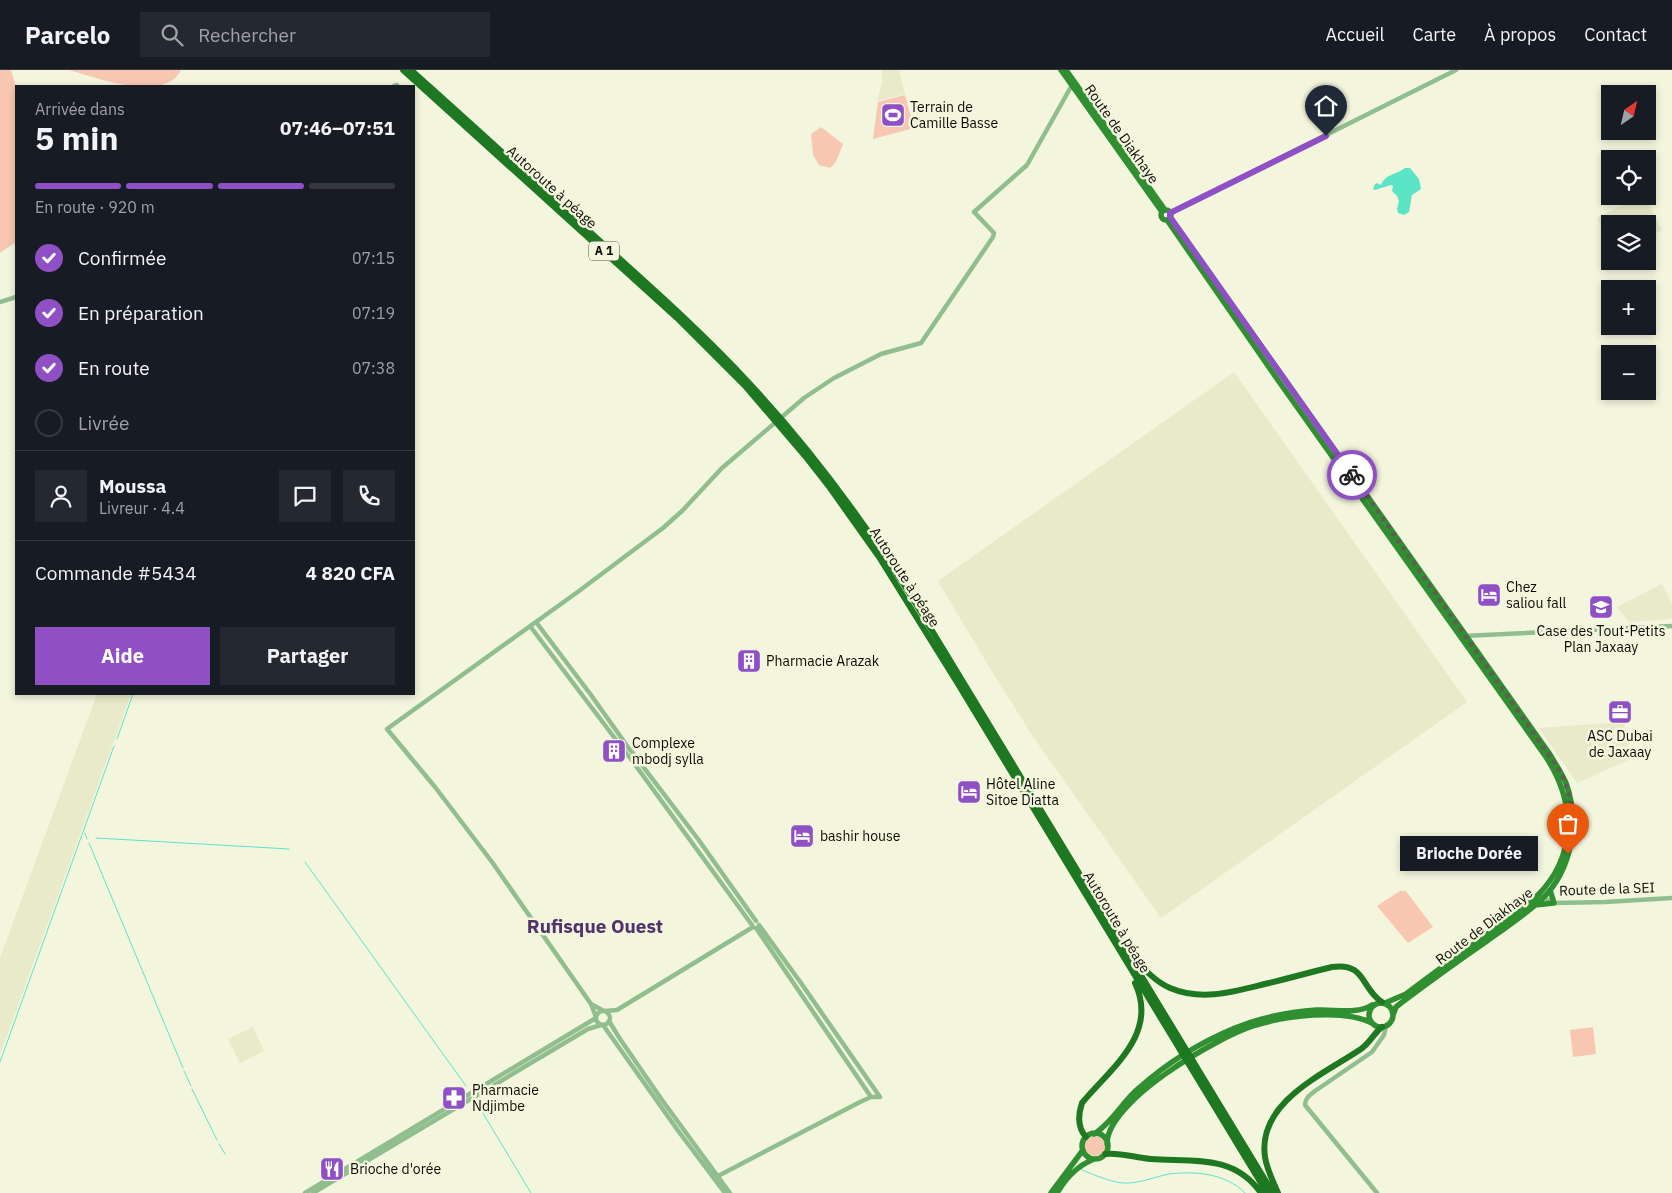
<!DOCTYPE html>
<html lang="fr">
<meta charset="utf-8">
<style>
body{margin:0;font-family:"IBM Plex Sans",sans-serif;background:#242831;color:#f1f3f6;height:100vh;display:flex;flex-direction:column;font-size:19px;white-space:nowrap}
*{box-sizing:border-box;margin:0}
p{font-size:16px;color:#9ea1a6}
.icon{flex:none;width:28px;height:28px;fill:none;stroke:currentColor;stroke-width:2;stroke-linecap:round;stroke-linejoin:round}
.map{position:relative;flex:1;overflow:hidden}
.drawer{position:absolute;left:15px;top:15px;width:400px;height:610px;display:flex;flex-direction:column;background:#171b24;border-radius:0px;box-shadow:0 2px 8px #0003}
.drawer>*{flex:none}
.needle{width:32px;rotate:34deg}
.fabs{position:absolute;left:1601px;top:15px;display:grid;gap:10px}
.fabs a{display:grid;place-items:center;width:55px;height:55px;border-radius:0px;background:#171b24;box-shadow:0 2px 8px #0003;font-size:25px}
.pin{position:absolute;display:grid;place-items:center;width:42px;height:42px;color:#fff;margin:-51px -21px;border-radius:50% 50% 50% 0;rotate:-45deg;box-shadow:0 0 5px #0007}
.pin .icon{rotate:45deg}
.courier{position:absolute;display:grid;place-items:center;width:50px;height:50px;margin:-25px;border:4px solid #8f50c6;border-radius:50%;background:#fff;color:#222;box-shadow:0 1px 6px #0007}
.bubble{position:absolute;height:35px;border-radius:0px;background:#171b24;box-shadow:0 2px 8px #0003;font-size:16px;font-weight:700;line-height:35px;text-align:center}
.headline em{font-style:normal;font-weight:700}
.headline div{display:flex;flex-direction:column-reverse}
.headline{display:flex;align-items:center;justify-content:space-between;height:85px;padding:0 20px}
h1{font-size:32px;font-weight:700;line-height:38px}
.bar{display:grid;grid-template-columns:repeat(4,1fr);gap:8px 5px;align-content:center;height:60px;padding:0 20px}
.bar i{height:6px;border-radius:4px;background:#363941}
.bar .active{background:#8f50c6}
.bar p{grid-column:span 4}
.line{display:flex;align-items:center;gap:12px;padding:0 20px;border-top:1px solid #363941}
.line div{flex:1}
.round{display:grid;place-items:center;flex:none;width:52px;height:52px;border-radius:0px;background:#242831}
ol{padding:0 20px;list-style:none}
li{display:flex;align-items:center;gap:15px;height:55px}
li p{margin-inline-start:auto}
li .icon{padding:5px;border-radius:50%;background:#8f50c6;color:#fff;stroke-width:4}
li:last-child{color:#9ea1a6}
li i{width:28px;height:28px;border:2px solid #363941;border-radius:50%}
.cta{display:flex;gap:10px;margin-top:auto;padding:10px 20px}
.cta a{flex:1;height:58px;border-radius:0px;background:#8f50c6;color:#fff;font-size:20px;font-weight:700;line-height:58px;text-align:center}
.cta a+a{background:#242831;color:#f1f3f6}
header{display:flex;align-items:center;gap:30px;box-sizing:border-box;height:70px;padding:0 25px;background:#171b24;border-bottom:1px solid #363941}
header strong{font-size:24px}
nav{display:flex;gap:28px;margin-inline-start:auto;font-size:18px}
.search{width:350px;height:45px;background:#242831;display:flex;align-items:center;gap:12px;box-sizing:border-box;padding:0 18px;border-radius:0px;color:#9ea1a6;font-size:19px}
.map>svg:first-child{display:block}
.built{fill:#e8eaca}
.green{fill:#f8c7b1}
.water{fill:#5ce4c7}
.lines{fill:none;stroke-linecap:round;stroke-linejoin:round}
.stream{stroke:#5ce4c7;stroke-width:1}
.minor{stroke:#90be8e;stroke-width:4.5}
.major{stroke:#308f31;stroke-width:5.5}
.highway{stroke:#1e7821;stroke-width:6}
.done{stroke:#5e5e51;stroke-width:5;stroke-dasharray:0 9}
.route{stroke:#8f50c6;stroke-width:6}
.labels{text-anchor:middle;stroke-width:5;stroke-linejoin:round;paint-order:stroke}
.shield{fill:#f3f5dd;stroke:#525346;stroke-width:1}
.shield-label{font-size:12px;font-weight:bold;fill:#0d0d06}
.poi-label{font-size:14px;fill:#0d0d06;stroke:#f3f5dd;text-anchor:start}
.street-label{font-size:14px;fill:#0d0d06;stroke:#f3f5dd}
.district-label{font-size:19px;font-weight:bold;fill:#50326d;stroke:#f3f5dd}
</style>
<header>
<strong>Parcelo</strong>
<div class="search"><svg class="icon" aria-label="search" viewBox="0 0 24 24"><circle cx="10" cy="10" r="6"/><path d="M15 15l6 6"/></svg>Rechercher</div>
<nav><a>Accueil</a><a>Carte</a><a>À propos</a><a>Contact</a></nav>
</header>
<div class="map">
<svg width="1672" height="1123" viewBox="0 0 1672 1123">
<rect width="100%" height="100%" fill="#f3f5dd"/>
<path class="built" d="M882 0H899L905 24 877 31 882 13Z
M1639 126H1644L1662 160 1648 168V154H1610V173L1597 148Z
M1234 302 1467 632 1161 848 1034 668 991 600 938 511Z
M1662 514 1672 534V549L1629 552 1617 537Z
M97 624H131L0 985V888Z
M1624 652 1628 690 1577 713 1539 658Z
M253 957 264 981 240 993 228 969Z"/>
<path class="green" d="M0 0H11L16 17V172L0 183Z
M69 0H181C179 4 175 9 171 11 143 26 98 8 69 0Z
M905 25 914 58 873 69 878 32Z
M821 57 843 74 836 92 830 98 819 95 813 85 811 64Z
M1400 821H1406L1433 857 1408 873 1377 836Z
M1593 957 1596 984 1573 987 1570 960Z
M1085 1076a10 10 0 1 1 20 0a10 10 0 1 1-20 0Z"/>
<path class="water" d="M1405 98H1410L1419 109 1421 119 1412 125 1409 142 1404 145 1398 143 1397 139 1399 131 1397 126 1392 121 1393 116 1391 115 1375 120 1373 119 1375 114 1377 113 1381 115C1385 104 1396 105 1405 98Z"/>
<g class="lines">
<path class="stream" d="M117 669 133 624
M85 763 87 769
M96 768 289 779
M89 773 183 998
M305 792 466 1016
M0 992 114 676
M184 1001 191 1016
M192 1019 217 1070
M478 1035 531 1123
M219 1074 225 1084
M1082 1100C1095 1105 1110 1112 1123 1113 1138 1114 1154 1107 1169 1104 1194 1101 1226 1103 1245 1123"/>
<path class="minor" d="M394 16 397 15
M1170 143 1456 0
M0 232 16 227
M536 552 591 625 630 680
M530 556 626 683
M1464 566 1672 556
M632 682 698 769 756 851
M628 685 752 855
M1540 826 1554 833 1605 832 1672 828
M759 855 801 913 880 1027
M756 858 871 1027
M591 934 604 941
M605 941 617 940 753 857
M596 948a7 7 0 1 1 14 0a7 7 0 1 1-14 0Z
M596 947 591 934 492 792 435 717 387 659 579 521 663 458 682 441 722 398 804 328 834 308 881 284 921 273 993 167 994 163 974 142 1027 95 1072 15
M609 951 620 969 662 1030 730 1123
M603 955 679 1062 725 1123
M718 1106 860 1032 871 1027H880
M305 1123 596 948
M313 1123 588 959 601 955
M1377 1123 1305 1035C1305 1028 1310 1025 1315 1021L1372 982 1384 965 1386 956"/>
<path class="major" d="M1061 0 1162 142
M1066 0 1165 140
M1161 145a5 5 0 1 1 10 0a5 5 0 1 1-10 0Z
M1170 147 1549 683C1555 693 1561 702 1566 713 1580 752 1572 800 1542 829 1525 845 1505 858 1487 871 1458 891 1429 912 1401 933L1396 937 1393 945
M1167 150 1280 313 1546 687C1576 733 1577 786 1537 826 1522 841 1503 853 1486 865 1459 885 1432 904 1406 924L1385 933
M1535 835 1554 833 1550 820
M1369 945a12 12 0 1 1 24 0a12 12 0 1 1-24 0Z
M1082 1076a13 13 0 1 1 26 0a13 13 0 1 1-26 0Z
M1094 1064C1112 1053 1123 1031 1139 1018 1167 993 1201 972 1235 958 1262 947 1288 942 1317 940 1335 939 1356 945 1372 935
M1107 1074C1107 1031 1216 968 1253 956 1284 946 1343 938 1372 953
M1051 1123 1083 1080
M1057 1123C1067 1107 1077 1096 1094 1089"/>
<path class="highway" d="M403 0 677 248 746 317 805 386 830 418 879 487 958 614 1267 1123
M411 0C475 57 538 115 601 172 652 218 703 263 749 313 810 378 863 450 911 526L1273 1123
M1135 889C1145 900 1156 912 1170 918 1203 932 1236 921 1269 913 1290 908 1311 902 1332 897 1366 892 1361 919 1382 932
M1086 1067C1077 1057 1078 1045 1082 1033 1111 998 1159 964 1135 913
M1105 1084C1121 1082 1135 1088 1151 1089 1193 1092 1234 1084 1261 1123
M1278 1123C1273 1111 1267 1100 1265 1087 1257 1032 1324 1004 1361 979 1370 973 1374 963 1382 957"/>
</g>
<g class="lines">
<path class="done" d="M1352 405 1558 698C1573 724 1576 754 1568 784"/>
<path class="route" d="M1326 66 1170 143V147L1352 405"/>
</g>
<defs>
<symbol id="stadium-square" viewBox="-11 -11 22 22"><rect x="-9" y="-9" width="18" height="18" rx="4" fill="#8f50c6" stroke="#f3f5dd"/><path d="M0-5a6.5 5 0 1 0 0 10a6.5 5 0 1 0 0-10ZM-3.5-1.8h7v3.6h-7Z" fill="#fff"/></symbol>
<symbol id="hotel-square" viewBox="-11 -11 22 22"><rect x="-9" y="-9" width="18" height="18" rx="4" fill="#8f50c6" stroke="#f3f5dd"/><path d="M-6-4.5h1.5V1H6V5H4.5V3h-9V5H-6ZM-4 0a1.8 1.8 0 1 1 3.6 0ZM.5 0V-2.5h3Q6-2.5 6 0Z" fill="#fff"/></symbol>
<symbol id="school-square" viewBox="-11 -11 22 22"><rect x="-9" y="-9" width="18" height="18" rx="4" fill="#8f50c6" stroke="#f3f5dd"/><path d="M0-5L7-2L0 1L-7-2ZM-4 1L0 2.5L4 1V4Q0 6-4 4Z" fill="#fff"/></symbol>
<symbol id="building-square" viewBox="-11 -11 22 22"><rect x="-9" y="-9" width="18" height="18" rx="4" fill="#8f50c6" stroke="#f3f5dd"/><path d="M-4-6H4V6H1V3H-1V6H-4ZM-2.5-4.3h1.7v1.8h-1.7ZM.8-4.3h1.7v1.8H.8ZM-2.5-1h1.7V.8h-1.7ZM.8-1h1.7V.8H.8Z" fill="#fff"/></symbol>
<symbol id="office-square" viewBox="-11 -11 22 22"><rect x="-9" y="-9" width="18" height="18" rx="4" fill="#8f50c6" stroke="#f3f5dd"/><path d="M-6-3h4V-5.5h4V-3h4V5H-6ZM-1-4.5V-3h2v-1.5ZM-6 0V1H6V0Z" fill="#fff"/></symbol>
<symbol id="pharmacy-square" viewBox="-11 -11 22 22"><rect x="-9" y="-9" width="18" height="18" rx="4" fill="#8f50c6" stroke="#f3f5dd"/><path d="M-2-6h4v4h4v4h-4v4h-4v-4h-4v-4h4Z" fill="#fff"/></symbol>
<symbol id="restaurant-square" viewBox="-11 -11 22 22"><rect x="-9" y="-9" width="18" height="18" rx="4" fill="#8f50c6" stroke="#f3f5dd"/><path d="M-5-6h1v4h1v-4h1v4h1v-4h1v5L-1.5 .5V6h-2V.5L-5-1ZM5-6V6H3V1.5H1.5Q1.5-4 5-6Z" fill="#fff"/></symbol>
</defs>
<g fill-rule="evenodd">
<use href="#stadium-square" x="879" y="31" width="28" height="28"/>
<use href="#hotel-square" x="1475" y="511" width="28" height="28"/>
<use href="#school-square" x="1587" y="523" width="28" height="28"/>
<use href="#building-square" x="735" y="577" width="28" height="28"/>
<use href="#office-square" x="1606" y="628" width="28" height="28"/>
<use href="#building-square" x="600" y="667" width="28" height="28"/>
<use href="#hotel-square" x="955" y="708" width="28" height="28"/>
<use href="#hotel-square" x="788" y="752" width="28" height="28"/>
<use href="#pharmacy-square" x="440" y="1014" width="28" height="28"/>
<use href="#restaurant-square" x="318" y="1085" width="28" height="28"/>
</g>
<g class="labels">
<rect class="shield" x="589" y="171.5" width="30" height="19" rx="4"/>
<g class="shield-label">
<text x="604" y="185">A 1</text>
</g>
<g class="poi-label">
<text x="910" y="42">Terrain de<tspan x="910" dy="16">Camille Basse</tspan></text>
<text x="1506" y="522">Chez<tspan x="1506" dy="16">saliou fall</tspan></text>
<text x="1601" y="566" text-anchor="middle">Case des Tout-Petits<tspan x="1601" dy="16">Plan Jaxaay</tspan></text>
<text x="766" y="596">Pharmacie Arazak</text>
<text x="1620" y="671" text-anchor="middle">ASC Dubai<tspan x="1620" dy="16">de Jaxaay</tspan></text>
<text x="632" y="678">Complexe<tspan x="632" dy="16">mbodj sylla</tspan></text>
<text x="986" y="719">Hôtel Aline<tspan x="986" dy="16">Sitoe Diatta</tspan></text>
<text x="820" y="771">bashir house</text>
<text x="472" y="1025">Pharmacie<tspan x="472" dy="16">Ndjimbe</tspan></text>
<text x="350" y="1104">Brioche d'orée</text>
</g>
<g class="street-label">
<text transform="translate(1122 64) rotate(55)" y="5">Route de Diakhaye</text>
<text transform="translate(552 117) rotate(42)" y="5">Autoroute à péage</text>
<text transform="translate(905 507) rotate(57)" y="5">Autoroute à péage</text>
<text transform="translate(1607 819) rotate(-2)" y="5">Route de la SEI</text>
<text transform="translate(1117 852) rotate(59)" y="5">Autoroute à péage</text>
<text transform="translate(1484 856) rotate(-37)" y="5">Route de Diakhaye</text>
</g>
<g class="district-label">
<text x="595" y="863">Rufisque Ouest</text>
</g>
</g>
</svg>
<div class="fabs">
<a><svg class="needle" viewBox="-14 -14 28 28"><path d="M0-13l5 13h-10z" fill="#e53935"/><path d="M0 13l5-13h-10z" fill="#9ea1a6"/></svg></a>
<a><svg class="icon" aria-label="locate" viewBox="0 0 24 24"><circle cx="12" cy="12" r="6"/><path d="M12 2v4M12 18v4M2 12h4M18 12h4"/></svg></a>
<a><svg class="icon" aria-label="layers" viewBox="0 0 24 24"><path d="M12 4l9 5-9 5-9-5zM3 14l9 5 9-5"/></svg></a>
<a>+</a>
<a>−</a>
</div>
<div class="pin" style="left:1568px;top:784px;background:#ea580c"><svg class="icon" aria-label="bag" viewBox="0 0 24 24"><path d="M5 8h14l-1 12H6zM9 8a3 3 0 0 1 6 0"/></svg></div>
<div class="pin" style="left:1326px;top:66px;background:#1f2937"><svg class="icon" aria-label="home" viewBox="0 0 24 24"><path d="M3 11l9-7 9 7M6 9v11h12V9"/></svg></div>
<div class="courier" style="left:1352px;top:405px"><svg class="icon" aria-label="bike" viewBox="0 0 24 24"><circle cx="6" cy="16" r="4"/><circle cx="18" cy="16" r="4"/><path d="M6 16l4-8h5l3 8M10 8l3 8H6M13 5h3"/></svg></div>
<div class="bubble" style="left:1400px;top:766px;width:138px">Brioche Dorée</div>
<section class="drawer">
<div class="headline"><div><h1>5 min</h1><p>Arrivée dans</p></div><em>07:46–07:51</em></div>
<div class="bar"><i class="active"></i><i class="active"></i><i class="active"></i><i></i><p>En route · 920 m</p></div>
<ol>
<li><svg class="icon" aria-label="check" viewBox="0 0 24 24"><path d="M5 12l5 5 9-10"/></svg>Confirmée<p>07:15</p></li>
<li><svg class="icon" aria-label="check" viewBox="0 0 24 24"><path d="M5 12l5 5 9-10"/></svg>En préparation<p>07:19</p></li>
<li><svg class="icon" aria-label="check" viewBox="0 0 24 24"><path d="M5 12l5 5 9-10"/></svg>En route<p>07:38</p></li>
<li><i></i>Livrée</li>
</ol>
<div class="line" style="height:90px"><a class="round"><svg class="icon" aria-label="person" viewBox="0 0 24 24"><circle cx="12" cy="8" r="4"/><path d="M4 21q1-7 8-7t8 7"/></svg></a><div><b>Moussa</b><p>Livreur · 4.4</p></div><a class="round"><svg class="icon" aria-label="chat" viewBox="0 0 24 24"><path d="M4 5h16v11H9l-5 4z"/></svg></a><a class="round"><svg class="icon" aria-label="phone" viewBox="0 0 24 24"><path d="M5 4h4l2 5-3 2q2 4 5 5l2-3 5 2v4C11 20 4 13 5 4z"/></svg></a></div>
<div class="line" style="height:65px"><div>Commande #5434</div><b>4 820 CFA</b></div>
<div class="cta"><a>Aide</a><a>Partager</a></div>
</section>
</div>
